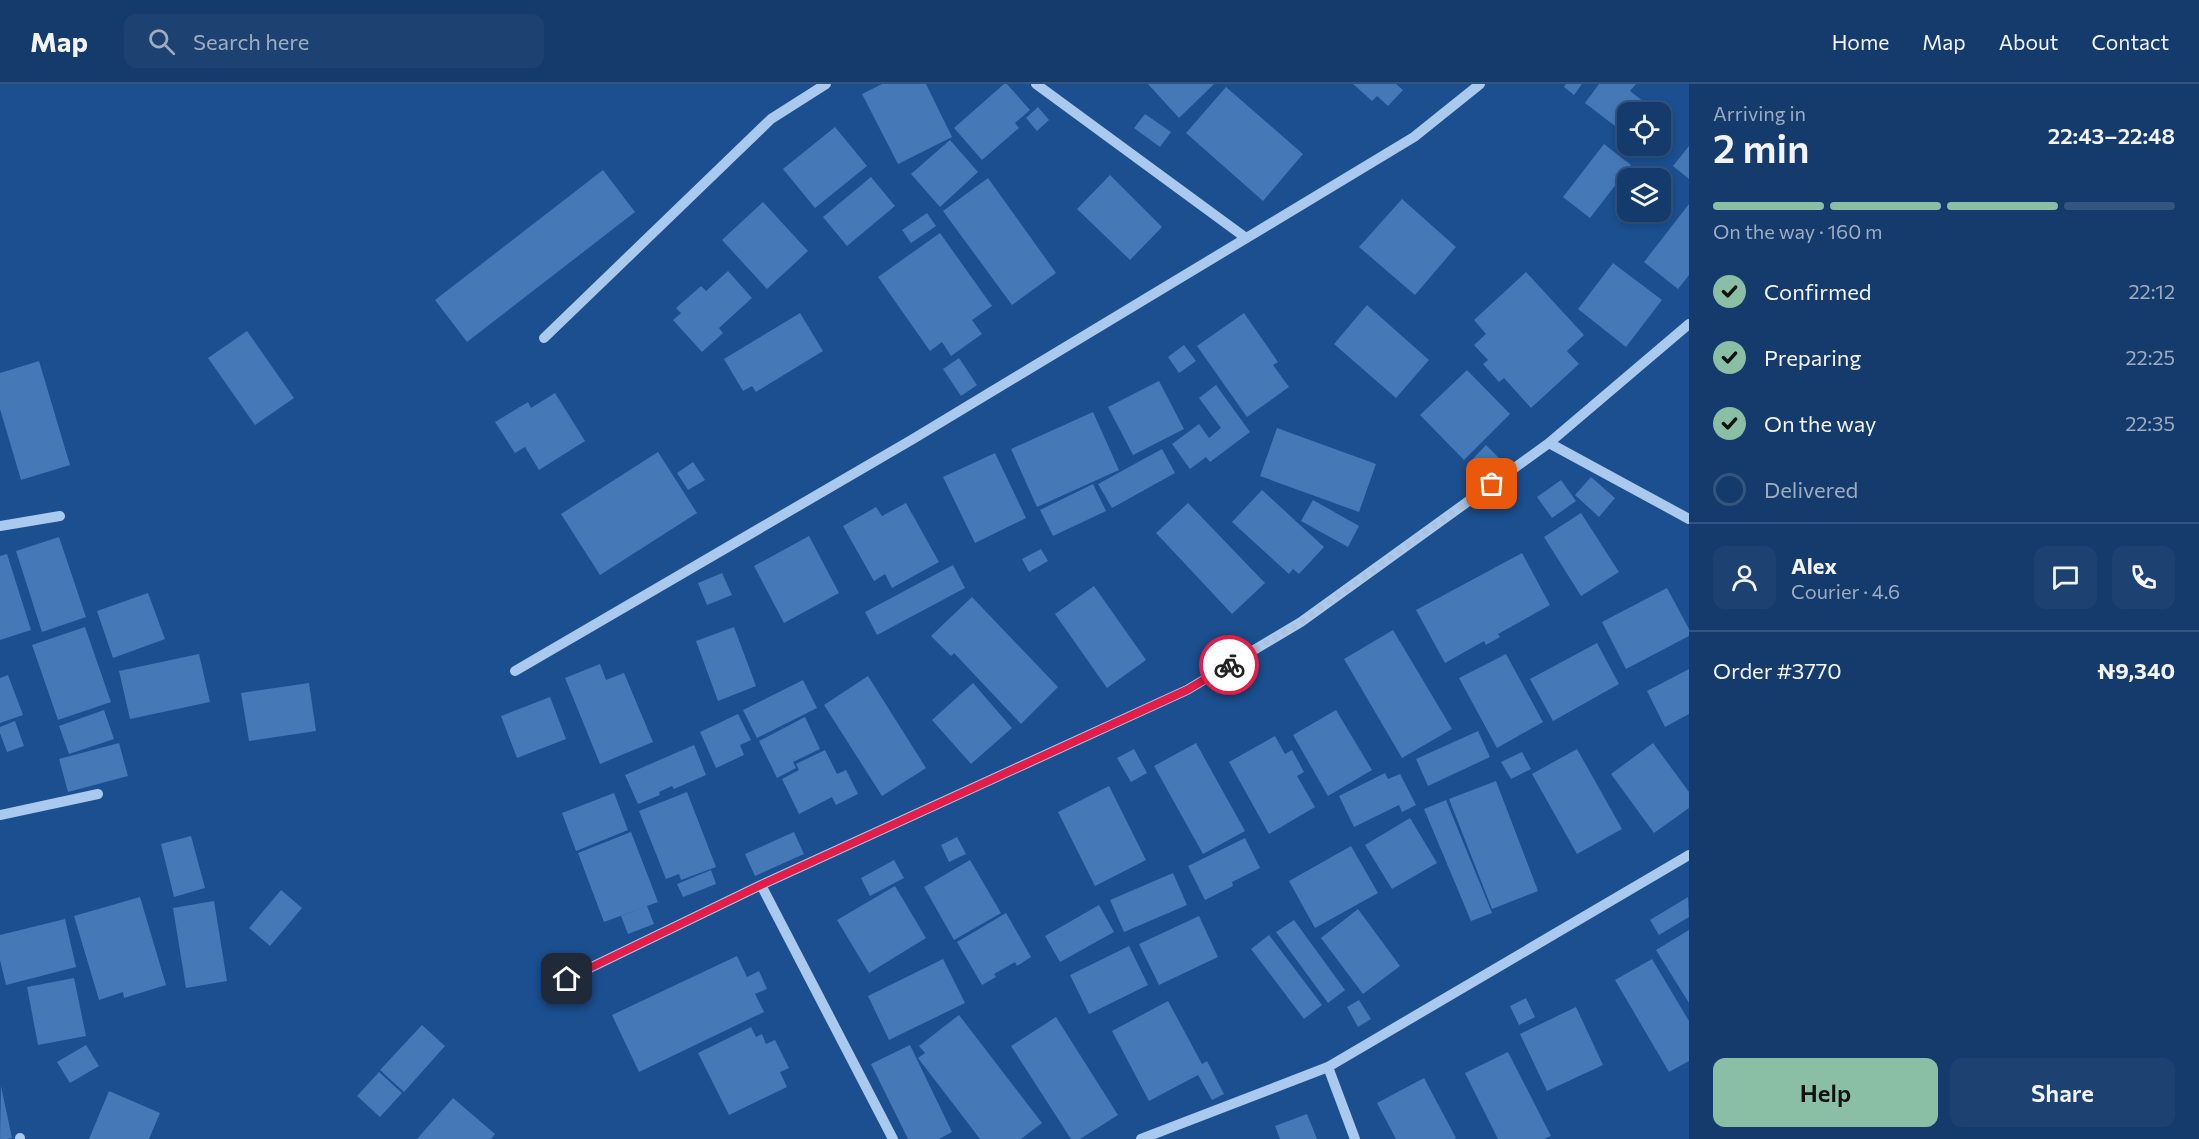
<!DOCTYPE html>
<meta charset="utf-8">
<style>
body{margin:0;font-family:Commissioner,sans-serif;background:#1d4271;color:#f1f3f6;height:100vh;display:flex;flex-direction:column;font-size:22px;white-space:nowrap}
*{box-sizing:border-box;margin:0}
p{font-size:20px;color:#9dadc1}
.icon{flex:none;width:33px;height:33px;fill:none;stroke:currentColor;stroke-width:2;stroke-linecap:round;stroke-linejoin:round}
.map{position:relative;flex:1;overflow:hidden}
.details{display:flex;flex-direction:column;background:#143b6b;width:510px}
.details>*{flex:none}
.tools{position:absolute;left:1617px;top:18px;display:grid;gap:12px}
.tools a{display:grid;place-items:center;width:54px;height:54px;border-radius:12px;background:#143b6b;box-shadow:0 3px 9px #0003,0 0 0 2px #33557e;font-size:30px}
.pin{position:absolute;display:grid;place-items:center;width:51px;height:51px;color:#fff;margin:-26px;border-radius:12px;box-shadow:0 3px 9px #0006}
.courier{position:absolute;display:grid;place-items:center;width:60px;height:60px;margin:-30px;border:4px solid #e11d48;border-radius:50%;background:#fff;color:#222;box-shadow:0 2px 8px #0007}
.summary em{font-style:normal;font-weight:600}
.summary div{display:flex;flex-direction:column-reverse}
.summary{display:flex;align-items:center;justify-content:space-between;height:102px;padding:0 24px}
h1{font-size:39px;font-weight:600;line-height:45px}
.bar{display:grid;grid-template-columns:repeat(4,1fr);gap:9px 6px;align-content:center;height:72px;padding:0 24px}
.bar i{height:8px;border-radius:4px;background:#33557e}
.bar .active{background:#8abfa5}
.bar p{grid-column:span 4}
.line{display:flex;align-items:center;gap:15px;padding:0 24px;border-top:2px solid #33557e}
.line div{flex:1}
.round{display:grid;place-items:center;flex:none;width:63px;height:63px;border-radius:12px;background:#1d4271}
ol{padding:0 24px;list-style:none}
li{display:flex;align-items:center;gap:18px;height:66px}
li p{margin-inline-start:auto}
li .icon{padding:6px;border-radius:50%;background:#8abfa5;color:#111;stroke-width:4}
li:last-child{color:#9dadc1}
li i{width:33px;height:33px;border:3px solid #33557e;border-radius:50%}
.button{display:flex;gap:12px;margin-top:auto;padding:12px 24px}
.button a{flex:1;height:69px;border-radius:12px;background:#8abfa5;color:#111;font-size:24px;font-weight:600;line-height:69px;text-align:center}
.button a+a{background:#1d4271;color:#f1f3f6}
header{display:flex;align-items:center;gap:36px;box-sizing:border-box;height:84px;padding:0 30px;background:#143b6b;border-bottom:2px solid #33557e}
header strong{font-size:28px}
nav{display:flex;gap:33px;margin-inline-start:auto;font-size:21px}
.search{width:420px;height:54px;background:#1d4271;display:flex;align-items:center;gap:15px;box-sizing:border-box;padding:0 21px;border-radius:12px;color:#9dadc1;font-size:22px}
main{display:flex;flex:1;min-height:0}
.map>svg:first-child{display:block}
.building{fill:#4478b7}
.lines{fill:none;stroke-linecap:round;stroke-linejoin:round}
.minor{stroke:#a9c9ee;stroke-width:10}
.done{stroke:#afc1d8;stroke-width:6;stroke-dasharray:0 10.8}
.route{stroke:#e11d48;stroke-width:8}
</style>
<header>
<strong>Map</strong>
<div class="search"><svg class="icon" aria-label="search" viewBox="0 0 24 24"><circle cx="10" cy="10" r="6"/><path d="M15 15l6 6"/></svg>Search here</div>
<nav><a>Home</a><a>Map</a><a>About</a><a>Contact</a></nav>
</header>
<main>
<div class="map">
<svg width="1689" height="1055" viewBox="0 0 1689 1055">
<rect width="100%" height="100%" fill="#1b4f8f"/>
<path class="building" d="M882 0H926L952 53 898 80 862 10Z
M1004 0H1007L1030 26 1015 39 1019 44 982 76 954 44Z
M1148 0H1214L1179 34Z
M1353 0H1396L1403 6 1388 22 1377 12 1372 17Z
M1566 0H1582L1574 11 1564 3Z
M1599 0H1636L1630 7 1657 28H1628V52L1585 19Z
M1226 3 1303 70 1263 117 1186 49Z
M1038 23 1049 36 1037 47 1026 34Z
M1145 30 1171 48 1160 63 1134 44Z
M835 43 867 82 815 124 783 85Z
M950 56 978 88 940 123 911 90Z
M1604 60 1631 81 1590 134 1563 113Z
M1689 62V95L1673 82Z
M603 86 635 128 467 258 435 216Z
M1110 91 1162 143 1130 176 1077 125Z
M871 93 895 122 847 162 823 133Z
M988 94 1056 189 1012 221 943 127Z
M1402 115 1456 163 1415 211 1359 163Z
M763 118 808 167 767 205 722 156Z
M1689 120V191L1678 205 1644 178Z
M927 129 936 142 911 159 902 146Z
M940 149 992 222 972 236 982 250 951 272 942 258 930 267 878 193Z
M1613 179 1662 216 1626 263 1578 225Z
M728 187 752 214 719 244 723 249 702 268 673 236 681 229 676 224 701 202 706 207Z
M1526 188 1584 251 1567 267 1579 280 1531 324 1504 294 1499 298 1483 280 1488 276 1474 261 1486 250 1474 236Z
M1367 221 1429 276 1396 314 1334 260Z
M800 229 823 267 756 308 752 302 743 307 724 275Z
M1244 229 1278 278 1273 281 1289 303 1247 333 1197 262Z
M247 247 294 314 255 341 208 274Z
M1184 261 1196 277 1179 289 1168 273Z
M959 274 977 301 961 312 943 285Z
M39 277 70 381 21 396 0 325V289Z
M1467 286 1510 330 1464 376 1420 331Z
M1159 297 1184 345 1133 371 1108 323Z
M1216 301 1250 348 1210 378 1206 373 1190 385 1172 360 1199 340 1209 354 1221 344 1199 314Z
M555 309 585 357 539 386 525 363 515 369 495 338 528 318 531 324Z
M1093 328 1119 386 1037 423 1011 365Z
M1277 344 1376 380 1359 428 1260 392Z
M1486 361 1503 378 1486 394 1470 378Z
M1162 365 1175 389 1112 424 1098 400Z
M658 368 697 429 600 491 561 430Z
M995 369 1026 434 975 459 943 393Z
M693 378 705 396 688 406 677 389Z
M1591 393 1615 414 1599 433 1575 411Z
M1561 396 1576 417 1552 434 1537 413Z
M1093 400 1106 427 1053 452 1040 426Z
M1262 406 1324 463 1299 490 1293 485 1289 490 1232 438Z
M1313 416 1359 442 1348 463 1301 437Z
M906 419 939 478 892 504 885 490 874 497 843 442 876 423 882 432Z
M1188 419 1265 499 1232 530 1156 449Z
M1581 429 1619 488 1581 512 1544 453Z
M809 452 839 509 784 539 754 482Z
M59 453 86 533 42 548 16 467Z
M1041 465 1048 477 1029 488 1022 475Z
M1522 469 1550 521 1498 550 1500 553 1486 561 1484 557 1445 579 1416 526Z
M7 470 31 546 0 556V472Z
M953 481 965 504 877 551 865 528Z
M722 489 732 511 707 521 698 499Z
M1094 502 1146 576 1107 604 1055 530Z
M1667 504 1689 545V552L1626 585 1602 538Z
M148 509 165 555 113 574 97 527Z
M972 513 1058 603 1021 640 954 569 951 572 931 552Z
M85 543 111 618 58 636 32 561Z
M734 543 756 602 718 617 696 557Z
M1393 546 1452 645 1402 674 1344 575Z
M1597 559 1619 600 1553 637 1530 595Z
M199 570 210 618 130 635 119 587Z
M1506 570 1543 638 1497 664 1459 594Z
M600 580 606 596 624 589 653 658 600 680 565 594Z
M1689 585V630L1665 643 1647 607Z
M8 591 23 631 0 639V594Z
M868 592 926 684 882 712 824 621Z
M803 596 817 624 757 654 743 626Z
M309 599 316 647 249 657 241 609Z
M973 599 1012 644 971 680 932 636Z
M550 613 566 655 517 674 501 632Z
M104 626 114 655 69 670 59 642Z
M1336 626 1372 686 1328 712 1293 651Z
M738 630 751 656 740 661 744 671 716 684 700 648Z
M805 633 820 665 793 678 796 684 777 694 759 657Z
M15 637 24 662 7 668 0 649V643Z
M1478 647 1490 673 1428 702 1416 675Z
M1275 652 1285 670 1292 666 1304 688 1297 692 1315 723 1269 750 1229 678Z
M119 659 128 692 68 708 59 675Z
M1196 659 1245 747 1203 770 1154 682Z
M1653 659 1689 708V724L1654 749 1611 690Z
M694 661 706 691 674 705 672 702 659 708 660 711 638 720 625 691Z
M1134 665 1147 689 1131 698 1117 674Z
M1577 665 1622 745 1577 770 1532 690Z
M825 666 837 690 846 686 858 710 836 721 832 713 799 730 782 695 799 686 796 680Z
M1522 668 1531 685 1511 695 1501 678Z
M1385 689 1388 695 1400 690 1416 721 1402 728 1399 721 1354 743 1339 712Z
M1496 697 1538 807 1492 825 1449 715Z
M1109 702 1146 776 1095 802 1058 728Z
M687 708 716 783 681 796 679 790 666 795 639 727Z
M614 709 628 746 576 767 562 729Z
M1446 716 1492 829 1471 837 1424 725Z
M1410 734 1437 779 1392 805 1365 761Z
M631 748 658 818 647 822 654 840 628 850 621 832 642 824 604 838 578 769Z
M794 748 804 770 755 792 745 770Z
M191 752 205 804 174 813 161 760Z
M957 753 966 770 949 778 941 761Z
M1245 754 1260 784 1232 798 1233 802 1205 816 1188 782Z
M1351 762 1378 809 1315 844 1289 797Z
M894 776 904 794 870 812 861 794Z
M970 776 1001 829 954 856 924 803Z
M711 786 716 800 683 813 677 800Z
M1173 789 1187 821 1124 848 1110 816Z
M895 802 926 854 869 889 837 836Z
M281 806 302 824 270 862 249 844Z
M140 813 166 901 124 914 123 908 99 916 74 832Z
M1688 813 1689 833 1659 851 1650 836Z
M214 817 227 897 186 904 173 824Z
M1099 821 1114 848 1060 878 1045 852Z
M1358 825 1400 882 1363 910 1321 854Z
M1006 829 1031 873 1017 882 1015 878 994 890 996 893 982 901 957 858Z
M1199 832 1218 873 1159 901 1139 860Z
M65 835 76 883 6 901 0 876V851Z
M1294 836 1345 906 1328 919 1276 848Z
M1689 846V919L1656 866Z
M1269 851 1322 921 1304 935 1251 865Z
M1129 862 1148 901 1089 930 1070 891Z
M737 872 747 893 759 887 767 905 755 910 764 928 639 988 612 931Z
M943 875 965 919 889 956 868 912Z
M1652 875 1689 937V977L1669 988 1615 896Z
M74 894 86 952 38 961 27 903Z
M1526 914 1535 933 1519 941 1510 922Z
M1359 916 1371 935 1358 943 1347 923Z
M1168 917 1202 980 1207 977 1224 1010 1212 1016 1198 991 1149 1017 1112 947Z
M1576 923 1603 981 1547 1007 1520 950Z
M959 931 1042 1039 1021 1055H980L918 974 925 969 919 962Z
M1056 933 1118 1031 1080 1055H1071L1011 962Z
M422 941 445 962 404 1008 380 986Z
M751 943 756 953 762 950 766 960 775 956 789 984 780 988 787 1003 729 1031 698 969Z
M86 961 99 982 70 999 57 978Z
M910 961 952 1048 939 1055H908L871 980Z
M1508 968 1551 1052 1544 1055H1498L1465 989Z
M379 988 402 1009 380 1033 357 1012Z
M1424 994 1456 1054 1454 1055H1396L1377 1019Z
M1 1002 12 1054 6 1055H0Z
M109 1007 160 1029 149 1055H89Z
M453 1014 495 1050 491 1055H417Z
M1307 1030 1317 1055H1280L1275 1042Z"/>
<g class="lines">
<path class="minor" d="M1036 0 1246 154
M544 254 771 35 826 0
M1549 359 1689 435
M0 442 60 432
M515 587 913 355 1414 53 1480 0
M0 731 98 710
M761 801 893 1055
M567 895 761 801 1187 606 1301 538 1549 359 1689 240
M1328 983 1355 1055
M20 1055V1054
M1141 1055 1328 983 1689 771"/>
</g>
<g class="lines">
<path class="done" d="M1229 581 1301 538 1492 400"/>
<path class="route" d="M567 895 761 801 1187 606 1229 581"/>
</g>
</svg>
<div class="tools">
<a><svg class="icon" aria-label="locate" viewBox="0 0 24 24"><circle cx="12" cy="12" r="6"/><path d="M12 2v4M12 18v4M2 12h4M18 12h4"/></svg></a>
<a><svg class="icon" aria-label="layers" viewBox="0 0 24 24"><path d="M12 4l9 5-9 5-9-5zM3 14l9 5 9-5"/></svg></a>
</div>
<div class="pin" style="left:1492px;top:400px;background:#ea580c"><svg class="icon" aria-label="bag" viewBox="0 0 24 24"><path d="M5 8h14l-1 12H6zM9 8a3 3 0 0 1 6 0"/></svg></div>
<div class="pin" style="left:567px;top:895px;background:#1f2937"><svg class="icon" aria-label="home" viewBox="0 0 24 24"><path d="M3 11l9-7 9 7M6 9v11h12V9"/></svg></div>
<div class="courier" style="left:1229px;top:581px"><svg class="icon" aria-label="bike" viewBox="0 0 24 24"><circle cx="6" cy="16" r="4"/><circle cx="18" cy="16" r="4"/><path d="M6 16l4-8h5l3 8M10 8l3 8H6M13 5h3"/></svg></div>
</div>
<section class="details">
<div class="summary"><div><h1>2 min</h1><p>Arriving in</p></div><em>22:43–22:48</em></div>
<div class="bar"><i class="active"></i><i class="active"></i><i class="active"></i><i></i><p>On the way · 160 m</p></div>
<ol>
<li><svg class="icon" aria-label="check" viewBox="0 0 24 24"><path d="M5 12l5 5 9-10"/></svg>Confirmed<p>22:12</p></li>
<li><svg class="icon" aria-label="check" viewBox="0 0 24 24"><path d="M5 12l5 5 9-10"/></svg>Preparing<p>22:25</p></li>
<li><svg class="icon" aria-label="check" viewBox="0 0 24 24"><path d="M5 12l5 5 9-10"/></svg>On the way<p>22:35</p></li>
<li><i></i>Delivered</li>
</ol>
<div class="line" style="height:108px"><a class="round"><svg class="icon" aria-label="person" viewBox="0 0 24 24"><circle cx="12" cy="8" r="4"/><path d="M4 21q1-7 8-7t8 7"/></svg></a><div><b>Alex</b><p>Courier · 4.6</p></div><a class="round"><svg class="icon" aria-label="chat" viewBox="0 0 24 24"><path d="M4 5h16v11H9l-5 4z"/></svg></a><a class="round"><svg class="icon" aria-label="phone" viewBox="0 0 24 24"><path d="M5 4h4l2 5-3 2q2 4 5 5l2-3 5 2v4C11 20 4 13 5 4z"/></svg></a></div>
<div class="line" style="height:78px"><div>Order #3770</div><b>₦9,340</b></div>
<div class="button"><a>Help</a><a>Share</a></div>
</section>
</main>
